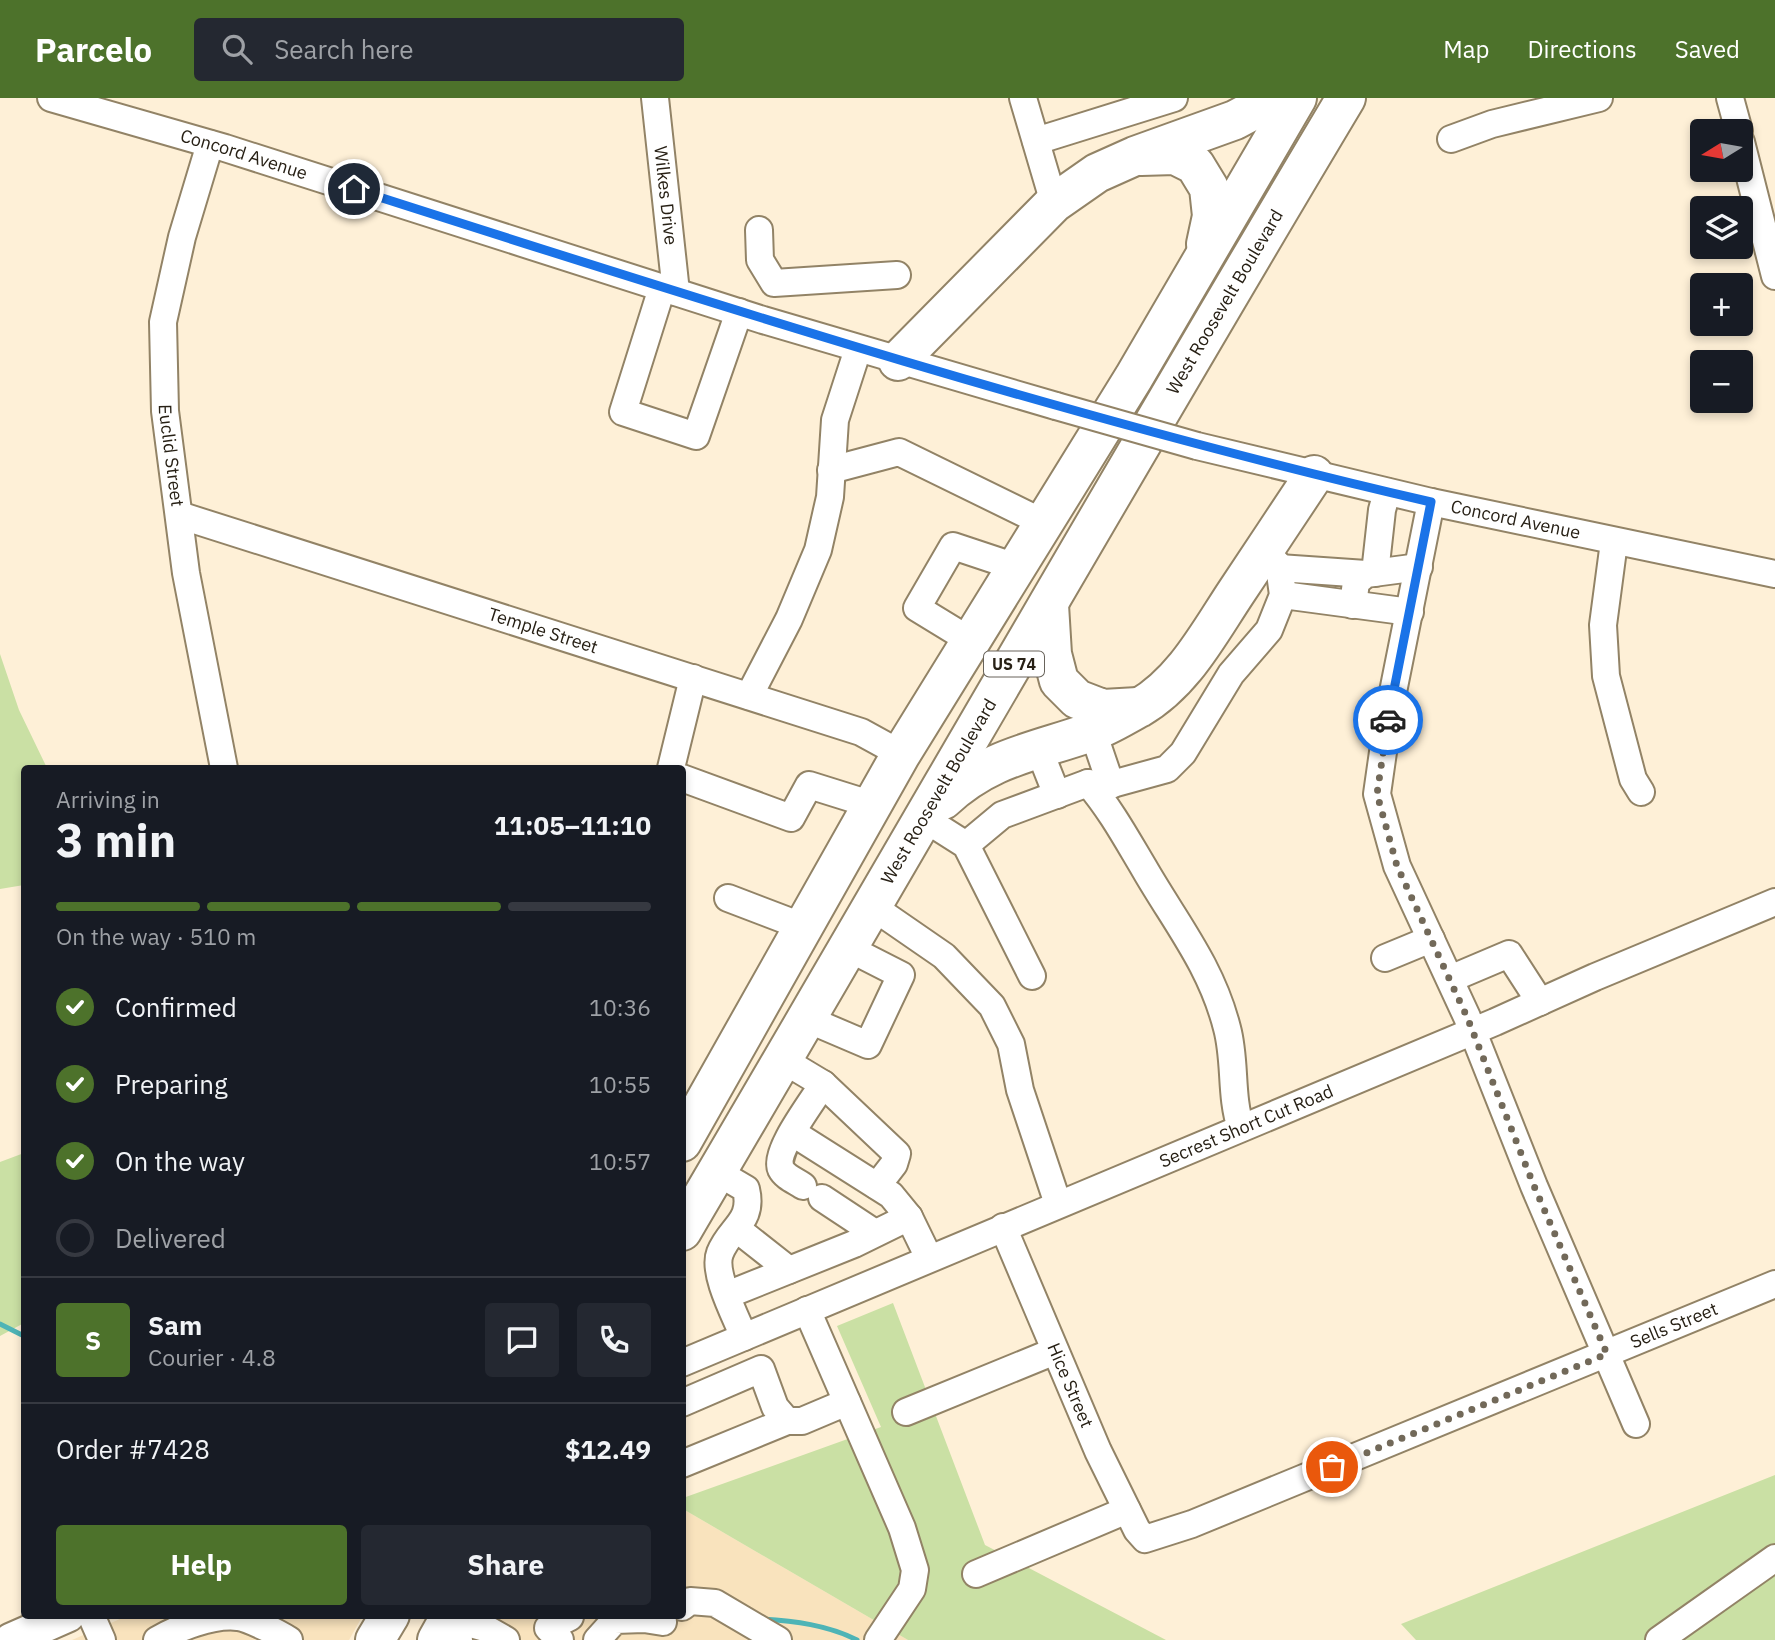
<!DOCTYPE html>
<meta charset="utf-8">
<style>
body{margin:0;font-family:"IBM Plex Sans",sans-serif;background:#242831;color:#f1f3f6;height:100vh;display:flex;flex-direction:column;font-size:26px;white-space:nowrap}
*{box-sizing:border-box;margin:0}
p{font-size:23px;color:#9ea1a6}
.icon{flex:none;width:38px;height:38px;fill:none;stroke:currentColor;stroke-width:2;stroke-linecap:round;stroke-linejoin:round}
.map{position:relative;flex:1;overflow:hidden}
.sheet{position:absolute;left:21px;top:667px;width:665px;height:854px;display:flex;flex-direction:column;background:#171b24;border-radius:7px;box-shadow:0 4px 10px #0003}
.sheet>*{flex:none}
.needle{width:46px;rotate:259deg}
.buttons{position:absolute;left:1690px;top:21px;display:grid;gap:14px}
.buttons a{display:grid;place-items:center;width:63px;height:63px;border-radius:7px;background:#171b24;box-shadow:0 4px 10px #0003;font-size:35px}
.pin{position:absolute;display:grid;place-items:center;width:60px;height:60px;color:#fff;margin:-30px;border:4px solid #fff;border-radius:50%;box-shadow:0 2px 7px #0007}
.courier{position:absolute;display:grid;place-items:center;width:70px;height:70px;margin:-35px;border:5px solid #1a73e8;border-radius:50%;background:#fff;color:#222;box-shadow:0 2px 9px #0007}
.headline em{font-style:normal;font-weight:700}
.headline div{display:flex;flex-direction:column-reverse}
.headline{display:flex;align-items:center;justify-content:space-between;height:119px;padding:0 35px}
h1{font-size:46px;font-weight:700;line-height:52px}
.bar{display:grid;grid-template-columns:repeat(4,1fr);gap:10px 7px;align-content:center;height:84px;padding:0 35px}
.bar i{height:9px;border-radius:5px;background:#363941}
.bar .active{background:#4d722b}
.bar p{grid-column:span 4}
.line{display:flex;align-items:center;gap:18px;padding:0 35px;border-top:2px solid #363941}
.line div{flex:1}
.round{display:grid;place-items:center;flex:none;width:74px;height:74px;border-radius:7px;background:#242831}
ol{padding:0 35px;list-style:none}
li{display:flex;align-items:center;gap:21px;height:77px}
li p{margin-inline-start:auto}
li .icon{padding:7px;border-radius:50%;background:#4d722b;color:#fff;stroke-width:4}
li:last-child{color:#9ea1a6}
li i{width:38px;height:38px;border:4px solid #363941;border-radius:50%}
.primary-button{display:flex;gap:14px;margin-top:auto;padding:14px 35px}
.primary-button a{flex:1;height:80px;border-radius:7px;background:#4d722b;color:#fff;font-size:28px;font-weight:700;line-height:80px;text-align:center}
.primary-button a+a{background:#242831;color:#f1f3f6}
header{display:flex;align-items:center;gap:42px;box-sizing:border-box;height:98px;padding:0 35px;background:#4d722b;color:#fff}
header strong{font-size:33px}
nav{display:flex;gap:38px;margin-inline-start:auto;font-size:24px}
.search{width:490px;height:63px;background:#242831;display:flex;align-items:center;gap:18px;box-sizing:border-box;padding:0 24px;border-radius:7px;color:#9ea1a6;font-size:26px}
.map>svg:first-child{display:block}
.built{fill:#f9e3bd}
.green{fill:#cae0a4}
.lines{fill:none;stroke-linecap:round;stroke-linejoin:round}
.stream{stroke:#4eb4b6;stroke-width:5}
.minor-casing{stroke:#928366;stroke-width:30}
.major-casing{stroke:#928366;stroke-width:37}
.highway-casing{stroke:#928366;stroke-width:42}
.minor{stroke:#fff;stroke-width:26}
.major{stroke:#fff;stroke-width:33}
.highway{stroke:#fff;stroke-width:38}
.minor-bridge-casing{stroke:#928366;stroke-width:30;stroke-linecap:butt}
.minor-bridge{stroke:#fff;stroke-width:26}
.done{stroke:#726959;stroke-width:7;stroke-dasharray:0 12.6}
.route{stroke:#1a73e8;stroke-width:9}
.labels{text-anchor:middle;stroke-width:7;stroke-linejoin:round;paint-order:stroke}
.shield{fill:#fff;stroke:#68635b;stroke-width:2}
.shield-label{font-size:16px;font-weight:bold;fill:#272015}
.street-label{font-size:18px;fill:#272015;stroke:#fff}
</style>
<header>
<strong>Parcelo</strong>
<div class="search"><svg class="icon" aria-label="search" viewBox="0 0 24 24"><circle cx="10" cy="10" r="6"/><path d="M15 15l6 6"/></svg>Search here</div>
<nav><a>Map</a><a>Directions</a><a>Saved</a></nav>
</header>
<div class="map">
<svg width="1775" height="1542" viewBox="0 0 1775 1542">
<rect width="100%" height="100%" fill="#fef0d7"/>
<path class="built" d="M683 1411 908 1542H443L457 1517H682Z
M129 1517H363L349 1542H72Z"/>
<path class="green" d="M0 556 19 612 47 670H24V787L0 791Z
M24 1055V1225L0 1238V1064Z
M893 1205 985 1447 1166 1542H908L683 1411V1400L881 1329 837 1228Z
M1775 1377V1542H1416L1401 1526Z"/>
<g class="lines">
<path class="stream" d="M0 1226 24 1238
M762 1521C794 1523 828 1527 857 1542"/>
<defs>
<g id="minor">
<path id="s1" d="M51 0 225 50 763 222 1056 308"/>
<path id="s2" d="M655 0 676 194"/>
<path d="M1023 0 1054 105"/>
<path d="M1730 0 1739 33"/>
<path d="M1451 41 1492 26 1599 0"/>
<path d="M1036 43 1174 0"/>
<path d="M1741 44 1775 178"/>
<path id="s3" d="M210 46 182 139 163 224 165 313 186 475 224 670"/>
<path d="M759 132 760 162 774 185 897 177"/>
<path d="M662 190 623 314 696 338 739 214"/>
<path id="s4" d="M1197 348 1431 404 1775 476"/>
<path d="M831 372 899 354 1044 425"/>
<path d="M1431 404 1388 619 1377 696 1397 768 1467 919 1534 1088 1636 1326"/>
<path id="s5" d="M179 417 861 634 901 656"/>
<path d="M1614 444 1603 527 1606 578 1633 681 1641 694"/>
<path d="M1279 470 1366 476"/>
<path d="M1375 475 1382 412 1387 394"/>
<path d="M1283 497 1410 514"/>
<path d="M1353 507 1356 484 1366 476 1419 469"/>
<path d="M971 543 917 510 953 448 1016 469"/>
<path d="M749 598 789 521 818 452 830 399 835 322 858 251"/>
<path d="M1093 634 1111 687"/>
<path d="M1038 649 1057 697"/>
<path d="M671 670 693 580"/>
<path d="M682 680 791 720 809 687 873 707"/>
<path d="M1088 685C1111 712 1126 740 1144 770 1175 824 1211 867 1227 930 1236 963 1230 998 1241 1030"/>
<path d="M925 721 966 747 1032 878"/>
<path d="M966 747 1002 717 1088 685 1105 688 1167 671 1183 655 1231 576 1269 532 1283 497 1279 468 1264 452"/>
<path d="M728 800 804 829"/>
<path d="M873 809 944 858 992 908 1011 946 1020 992 1058 1106"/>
<path d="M1385 860 1431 841"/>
<path d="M1450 881 1509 856 1540 904"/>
<path d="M807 921 868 947 901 877 848 850"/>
<path d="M783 962 823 986C813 1003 773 1054 781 1071 785 1079 796 1083 803 1088"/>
<path d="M823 986 897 1056 894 1066 877 1088"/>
<path d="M717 1074 746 1091C754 1124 730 1129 720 1155 712 1175 736 1219 744 1239"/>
<path d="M822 1100 875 1135"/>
<path d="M909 1119 929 1160"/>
<path id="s6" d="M1003 1129 1098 1353 1137 1432 1145 1441 1192 1426 1775 1186"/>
<path d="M737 1131 789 1172"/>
<path d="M727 1197 854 1146 909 1119 891 1097 793 1035"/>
<path d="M807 1212 902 1430 915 1472 912 1491 878 1542"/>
<path id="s7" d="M682 1265 1495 924 1595 879 1775 804"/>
<path d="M682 1305 761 1271 775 1309 787 1323"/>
<path d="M906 1314 1055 1253"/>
<path d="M682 1366 787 1323H802L847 1304"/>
<path d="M976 1476 1127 1412"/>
<path d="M682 1509 690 1503 715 1505 778 1542"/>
<path d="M91 1517 102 1542"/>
<path d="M157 1542C178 1530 212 1516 238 1519 250 1521 278 1535 289 1542"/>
<path d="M459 1542 450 1520 485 1530 506 1542"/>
<path d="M560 1542 548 1530 570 1519"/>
<path d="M597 1542 615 1522 644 1521 663 1524 656 1517"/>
<path d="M1659 1542 1775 1460"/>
</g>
<path id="major" d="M11 1542 68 1517"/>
<g id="highway">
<path d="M1141 58 1175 57 1195 67 1209 90 1212 118 1206 146"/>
<path d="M898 263 1054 105 1097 75 1135 58 1235 22 1276 0"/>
<path d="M1049 507 1052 556 1059 583 1077 601 1103 611 1138 609"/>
<path d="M943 702C989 659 1034 654 1091 634 1107 629 1124 618 1139 610 1184 584 1209 535 1237 493 1263 454 1288 416 1314 377"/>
<path d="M682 1044 901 656 1134 279 1297 0"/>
<path id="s8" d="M682 1133C904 756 1121 376 1346 0"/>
<path d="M375 1542 390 1517"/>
<path d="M437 1542 451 1517"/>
</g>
</defs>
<use href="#minor" class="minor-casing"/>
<use href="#major" class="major-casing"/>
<use href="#highway" class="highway-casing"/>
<use href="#minor" class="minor"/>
<use href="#major" class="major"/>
<use href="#highway" class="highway"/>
<defs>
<path id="minor-bridge" d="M1056 308 1197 348"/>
</defs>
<use href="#minor-bridge" class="minor-bridge-casing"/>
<use href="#minor-bridge" class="minor-bridge"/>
</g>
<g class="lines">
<path class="done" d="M1332 1369 1607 1256 1534 1088 1467 919 1397 768 1377 696 1388 622"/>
<path class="route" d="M354 91C710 205 1066 320 1431 404L1388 622"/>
</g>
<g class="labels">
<rect class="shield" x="984" y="553.5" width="60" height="25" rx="5"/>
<g class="shield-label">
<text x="1014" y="572">US 74</text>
</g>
<g class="street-label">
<text dy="6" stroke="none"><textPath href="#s1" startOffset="201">Concord Avenue</textPath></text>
<text dy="6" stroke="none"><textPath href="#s2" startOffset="98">Wilkes Drive</textPath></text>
<text dy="6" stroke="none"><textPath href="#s8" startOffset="1076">West Roosevelt Boulevard</textPath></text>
<text dy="6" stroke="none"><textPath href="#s3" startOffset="318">Euclid Street</textPath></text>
<text dy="6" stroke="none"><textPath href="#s4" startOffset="327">Concord Avenue</textPath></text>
<text dy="6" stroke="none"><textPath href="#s5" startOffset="382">Temple Street</textPath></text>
<text dy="6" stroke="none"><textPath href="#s8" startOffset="509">West Roosevelt Boulevard</textPath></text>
<text dy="6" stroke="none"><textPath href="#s7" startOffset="612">Secrest Short Cut Road</textPath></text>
<text dy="6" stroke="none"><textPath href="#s6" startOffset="914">Sells Street</textPath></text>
<text dy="6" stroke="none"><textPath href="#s6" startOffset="172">Hice Street</textPath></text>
</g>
</g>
</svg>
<div class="buttons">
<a><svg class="needle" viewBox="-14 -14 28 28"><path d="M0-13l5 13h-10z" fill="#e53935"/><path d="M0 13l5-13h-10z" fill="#9ea1a6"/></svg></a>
<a><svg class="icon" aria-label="layers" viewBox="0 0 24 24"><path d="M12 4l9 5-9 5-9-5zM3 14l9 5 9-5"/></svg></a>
<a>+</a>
<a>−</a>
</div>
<div class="pin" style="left:1332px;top:1369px;background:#ea580c"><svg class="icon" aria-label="bag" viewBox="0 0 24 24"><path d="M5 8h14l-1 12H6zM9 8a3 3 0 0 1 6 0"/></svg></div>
<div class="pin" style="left:354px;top:91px;background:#1f2937"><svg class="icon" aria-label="home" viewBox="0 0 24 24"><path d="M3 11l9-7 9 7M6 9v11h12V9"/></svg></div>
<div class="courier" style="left:1388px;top:622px"><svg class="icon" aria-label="car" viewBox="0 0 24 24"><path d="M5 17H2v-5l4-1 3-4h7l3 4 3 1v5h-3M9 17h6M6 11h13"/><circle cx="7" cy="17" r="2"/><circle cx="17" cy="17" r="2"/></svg></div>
<section class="sheet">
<div class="headline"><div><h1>3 min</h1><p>Arriving in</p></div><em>11:05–11:10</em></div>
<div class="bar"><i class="active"></i><i class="active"></i><i class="active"></i><i></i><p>On the way · 510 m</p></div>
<ol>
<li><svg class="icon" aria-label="check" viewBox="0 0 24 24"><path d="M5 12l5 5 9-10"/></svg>Confirmed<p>10:36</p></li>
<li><svg class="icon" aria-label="check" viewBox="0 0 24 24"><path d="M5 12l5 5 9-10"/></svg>Preparing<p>10:55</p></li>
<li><svg class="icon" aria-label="check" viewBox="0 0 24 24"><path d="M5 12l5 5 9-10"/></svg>On the way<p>10:57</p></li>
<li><i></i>Delivered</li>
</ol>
<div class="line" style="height:126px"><b class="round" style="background:#4d722b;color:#fff">S</b><div><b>Sam</b><p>Courier · 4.8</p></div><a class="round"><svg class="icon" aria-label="chat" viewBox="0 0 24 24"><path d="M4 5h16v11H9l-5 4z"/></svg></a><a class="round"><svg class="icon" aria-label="phone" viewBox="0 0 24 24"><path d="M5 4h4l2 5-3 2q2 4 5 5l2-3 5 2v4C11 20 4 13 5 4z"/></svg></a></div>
<div class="line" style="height:91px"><div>Order #7428</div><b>$12.49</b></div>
<div class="primary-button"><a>Help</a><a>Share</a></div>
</section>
</div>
